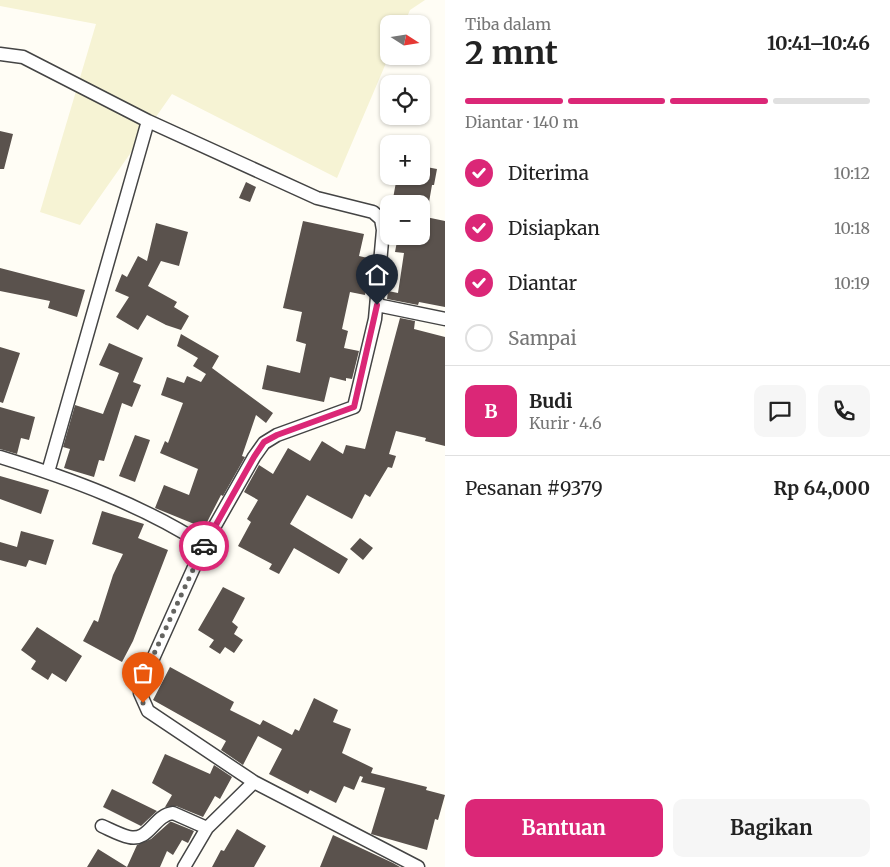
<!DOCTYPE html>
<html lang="id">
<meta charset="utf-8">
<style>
body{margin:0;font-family:Merriweather,serif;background:#f6f6f6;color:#222;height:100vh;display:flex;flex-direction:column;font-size:19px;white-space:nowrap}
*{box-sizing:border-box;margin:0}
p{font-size:16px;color:#767676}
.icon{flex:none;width:28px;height:28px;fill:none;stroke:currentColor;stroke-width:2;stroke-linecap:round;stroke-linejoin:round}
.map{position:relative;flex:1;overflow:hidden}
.sheet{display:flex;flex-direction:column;background:#fff;width:445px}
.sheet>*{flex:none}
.needle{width:32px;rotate:102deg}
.controls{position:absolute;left:380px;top:15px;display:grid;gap:10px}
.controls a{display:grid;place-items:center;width:50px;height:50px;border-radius:10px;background:#fff;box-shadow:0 1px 4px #0004;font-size:25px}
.pin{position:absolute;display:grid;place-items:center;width:42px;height:42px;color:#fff;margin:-51px -21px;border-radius:50% 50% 50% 0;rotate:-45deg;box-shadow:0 0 5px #0007}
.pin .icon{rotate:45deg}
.courier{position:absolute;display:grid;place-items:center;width:50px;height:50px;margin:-25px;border:4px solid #db2777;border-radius:50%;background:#fff;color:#222;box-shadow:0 1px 6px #0007}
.headline em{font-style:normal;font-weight:700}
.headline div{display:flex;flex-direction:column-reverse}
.headline{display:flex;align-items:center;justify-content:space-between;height:85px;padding:0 20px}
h1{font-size:32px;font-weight:700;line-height:38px}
.bar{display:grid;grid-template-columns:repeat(4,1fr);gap:8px 5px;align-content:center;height:60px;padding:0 20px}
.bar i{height:6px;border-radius:4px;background:#e0e0e0}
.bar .current{background:#db2777}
.bar p{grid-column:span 4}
.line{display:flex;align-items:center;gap:12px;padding:0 20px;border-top:1px solid #e0e0e0}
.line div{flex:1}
.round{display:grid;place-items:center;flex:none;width:52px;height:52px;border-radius:10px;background:#f6f6f6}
ol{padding:0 20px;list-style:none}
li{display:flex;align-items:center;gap:15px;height:55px}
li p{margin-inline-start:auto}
li .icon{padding:5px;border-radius:50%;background:#db2777;color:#fff;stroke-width:4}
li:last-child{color:#767676}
li i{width:28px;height:28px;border:2px solid #e0e0e0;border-radius:50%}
.cta{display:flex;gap:10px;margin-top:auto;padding:10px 20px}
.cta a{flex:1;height:58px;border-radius:10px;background:#db2777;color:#fff;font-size:20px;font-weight:700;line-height:58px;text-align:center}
.cta a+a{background:#f6f6f6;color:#222}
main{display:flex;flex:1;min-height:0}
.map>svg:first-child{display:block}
.farmland{fill:#f6f3d4}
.building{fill:#5a524d}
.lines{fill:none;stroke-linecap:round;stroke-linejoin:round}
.street-casing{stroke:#444;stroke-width:15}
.street{stroke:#fff;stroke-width:12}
.done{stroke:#646461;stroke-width:5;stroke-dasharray:0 9}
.route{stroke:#db2777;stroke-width:6}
</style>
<main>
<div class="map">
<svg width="445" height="867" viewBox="0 0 445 867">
<rect width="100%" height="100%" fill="#fffdf5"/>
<path class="farmland" d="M0 0H425L410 10 404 24H389V56L337 178 172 94 80 225 40 212 96 24 0 6Z"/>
<path class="building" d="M0 131 13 134 4 169H0Z
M421 166 437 169 434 185H432L428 208 421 207V204H392L396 182H407L408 176H421Z
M246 182 256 187 250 202 239 198Z
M421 216 445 221V307L419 302 418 305 387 299 388 291 398 293 404 253 395 252 398 236H421Z
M303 221 364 234 359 256 372 259 365 295 350 292 342 329 348 331 344 348 359 351 352 379 346 378V381L330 377 324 402 262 389 267 365 300 373 306 344 296 341 302 312 283 308Z
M156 223 188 232 179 266 161 261 148 286 177 302 174 307 189 316 181 330 166 325 147 315 138 330 116 317 129 297 115 291 122 274 127 277 138 256 147 261Z
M0 268 85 290 77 317 48 308 50 301 0 291Z
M400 318 415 321 414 329 445 337V446L425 441 426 438 396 431 389 454 396 456 392 468 388 467 370 497 365 494 352 519 307 495 290 524 348 559 339 574 294 548 279 574 269 569 272 564 238 546 251 522 247 519 258 500 244 492 259 465 273 474 288 448 310 461 322 441 343 454 346 445 365 449Z
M181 334 219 356 212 368 273 413 266 423 256 415 242 456 245 457 223 496 221 495 204 528 155 508 164 485 189 495 198 469 160 453 165 441 168 443 183 403 161 395 167 377 184 383 187 376 201 382 206 374 193 366 198 358 177 346Z
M109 343 143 358 133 382 141 385 132 407 122 403 104 461 99 460 94 477 64 468 70 449 63 447 75 405 103 414 119 373 99 365Z
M0 347 20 353 3 403 0 402Z
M0 407 35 417 29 440 21 438 17 454 0 449Z
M135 435 150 440 135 482 119 476Z
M0 476 49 490 41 514 0 499Z
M102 511 144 524 138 538 168 550 133 641 122 662 83 641 94 620 98 622 113 575 123 554 92 544Z
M21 531 54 540 46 565 29 560 26 567 0 560V542L17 547Z
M360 538 373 548 363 560 350 549Z
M223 587 245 598 232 622 238 627 234 634 243 640 234 653 225 647 220 654 209 647 214 640 198 630Z
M37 627 82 656 66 682 52 673 48 680 31 669 36 661 21 650Z
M170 667 234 702 230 710 260 725 263 720 292 735 295 729 299 731 314 698 338 710 333 722 351 729 342 753 373 768 371 773 427 787 426 790 445 795 438 820 435 819 427 850 371 834 385 788 361 782 363 777 360 776 354 790 344 786 336 803 310 790 308 794 269 774 282 749 258 736 243 765 221 750 226 741 153 700Z
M165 754 210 774 214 765 232 777 220 799 215 796 203 817 176 806 165 807 172 795 152 783Z
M112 789 157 811 141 826 103 807Z
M170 822H172L194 831 188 843 182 840 173 855 167 851 160 867H87L98 849 127 867 137 845 151 839Z
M237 829 266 846 254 867H212L221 850 224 851Z
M333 835 393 863 400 867H320Z"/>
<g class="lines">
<defs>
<path id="street" d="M0 54 23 57 148 121 317 198 373 212 381 219 383 230 375 319 354 407 277 435 264 443 254 457 204 545
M377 305 445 319
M0 457C71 479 142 505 204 545L142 683 140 693 148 711 254 782 418 867
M48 472 148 121
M102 826C111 830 120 835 129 837 149 842 154 815 173 813L207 828
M184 867 207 828 254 782"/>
</defs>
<use href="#street" class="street-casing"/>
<use href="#street" class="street"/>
</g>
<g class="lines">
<path class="done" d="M143 703 140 693 146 671 204 546"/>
<path class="route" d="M204 546 254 457 264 442 277 435 354 407 377 305"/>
</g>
</svg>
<div class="controls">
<a><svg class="needle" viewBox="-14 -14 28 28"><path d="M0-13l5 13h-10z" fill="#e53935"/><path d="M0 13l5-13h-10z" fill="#767676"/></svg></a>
<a><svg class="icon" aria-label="locate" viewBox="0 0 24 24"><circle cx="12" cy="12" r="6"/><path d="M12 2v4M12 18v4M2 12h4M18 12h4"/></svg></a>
<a>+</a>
<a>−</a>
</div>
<div class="pin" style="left:143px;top:703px;background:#ea580c"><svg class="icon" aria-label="bag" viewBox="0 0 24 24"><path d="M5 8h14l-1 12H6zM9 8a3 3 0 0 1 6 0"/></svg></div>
<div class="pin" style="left:377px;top:305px;background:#1f2937"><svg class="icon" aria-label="home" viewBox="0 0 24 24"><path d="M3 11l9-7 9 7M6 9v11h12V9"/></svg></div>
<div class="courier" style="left:204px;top:546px"><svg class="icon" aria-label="car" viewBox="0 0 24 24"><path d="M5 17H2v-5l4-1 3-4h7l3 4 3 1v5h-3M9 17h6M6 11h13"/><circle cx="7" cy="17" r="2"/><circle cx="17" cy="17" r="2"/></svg></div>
</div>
<section class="sheet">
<div class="headline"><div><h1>2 mnt</h1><p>Tiba dalam</p></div><em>10:41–10:46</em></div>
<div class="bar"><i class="current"></i><i class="current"></i><i class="current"></i><i></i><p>Diantar · 140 m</p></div>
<ol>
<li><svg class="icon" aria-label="check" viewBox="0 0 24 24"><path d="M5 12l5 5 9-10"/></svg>Diterima<p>10:12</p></li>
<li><svg class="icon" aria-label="check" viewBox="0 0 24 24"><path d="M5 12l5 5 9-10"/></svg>Disiapkan<p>10:18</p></li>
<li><svg class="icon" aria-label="check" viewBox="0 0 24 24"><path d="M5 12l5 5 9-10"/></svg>Diantar<p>10:19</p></li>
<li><i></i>Sampai</li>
</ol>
<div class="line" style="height:90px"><b class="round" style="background:#db2777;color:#fff">B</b><div><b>Budi</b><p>Kurir · 4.6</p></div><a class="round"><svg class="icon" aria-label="chat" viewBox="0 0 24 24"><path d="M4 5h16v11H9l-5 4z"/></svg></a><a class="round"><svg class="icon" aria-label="phone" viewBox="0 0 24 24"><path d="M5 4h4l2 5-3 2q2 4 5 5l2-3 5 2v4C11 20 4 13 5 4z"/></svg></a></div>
<div class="line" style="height:65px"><div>Pesanan #9379</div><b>Rp 64,000</b></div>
<div class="cta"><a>Bantuan</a><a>Bagikan</a></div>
</section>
</main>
